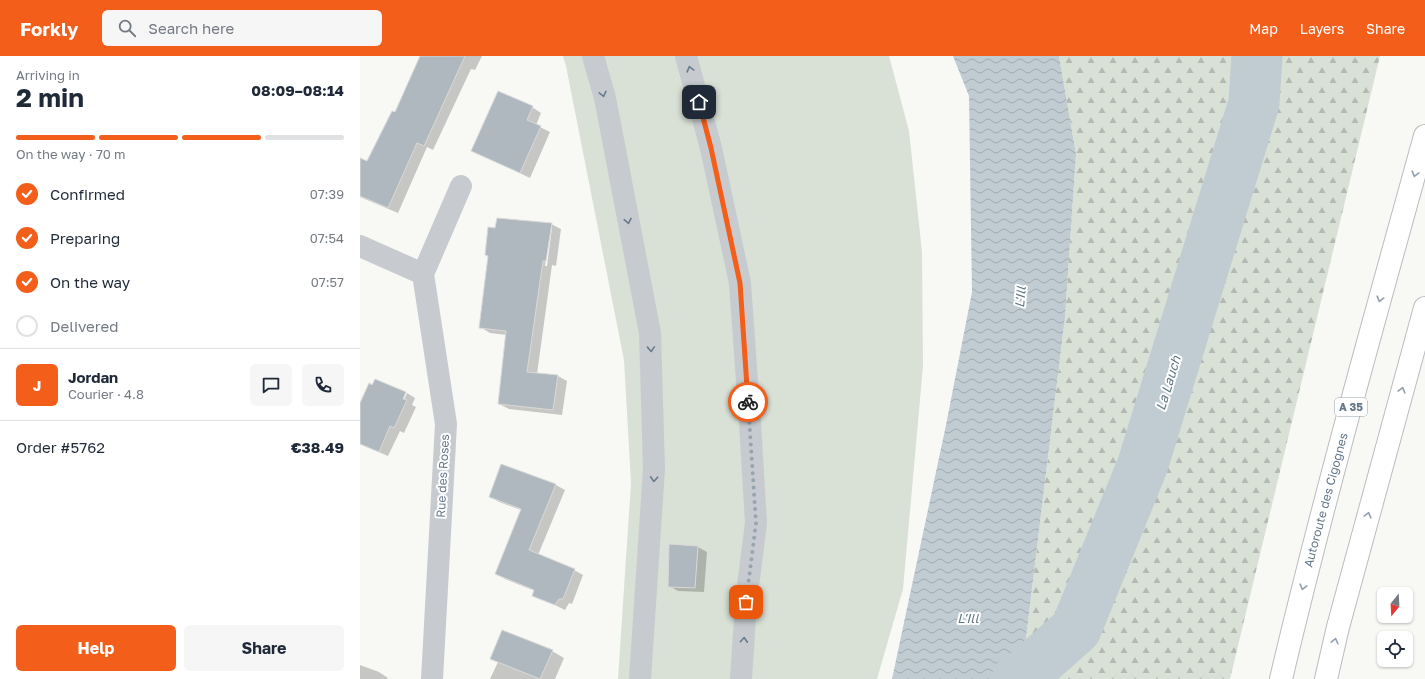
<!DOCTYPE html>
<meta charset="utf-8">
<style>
body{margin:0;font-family:"Golos Text",sans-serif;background:#f6f6f7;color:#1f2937;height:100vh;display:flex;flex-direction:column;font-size:15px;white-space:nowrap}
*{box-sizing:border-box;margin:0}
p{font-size:13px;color:#747a83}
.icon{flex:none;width:22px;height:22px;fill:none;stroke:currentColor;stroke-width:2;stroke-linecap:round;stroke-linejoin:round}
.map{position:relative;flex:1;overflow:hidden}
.drawer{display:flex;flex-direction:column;background:#fff;width:360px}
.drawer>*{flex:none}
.needle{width:26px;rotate:198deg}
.controls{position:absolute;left:1017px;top:531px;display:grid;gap:8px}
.controls a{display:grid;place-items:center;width:36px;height:36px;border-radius:6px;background:#fff;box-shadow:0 1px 3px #0004;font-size:20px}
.pin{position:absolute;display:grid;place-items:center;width:34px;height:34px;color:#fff;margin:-17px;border-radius:8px;box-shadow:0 2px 6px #0006}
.courier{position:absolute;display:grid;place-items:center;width:40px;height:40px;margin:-20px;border:3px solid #f35e1a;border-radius:50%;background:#fff;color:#222;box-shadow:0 1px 5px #0007}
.head em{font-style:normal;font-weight:700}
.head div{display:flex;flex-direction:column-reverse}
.head{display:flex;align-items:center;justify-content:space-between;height:68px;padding:0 16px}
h1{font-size:26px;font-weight:700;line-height:30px}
.bar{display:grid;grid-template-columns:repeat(4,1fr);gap:6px 4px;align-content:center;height:48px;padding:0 16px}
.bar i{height:5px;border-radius:3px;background:#e0e1e3}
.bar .current{background:#f35e1a}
.bar p{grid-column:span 4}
.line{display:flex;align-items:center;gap:10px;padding:0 16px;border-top:1px solid #e0e1e3}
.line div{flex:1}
.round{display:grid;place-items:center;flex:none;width:42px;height:42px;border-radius:6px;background:#f6f6f7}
ol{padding:0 16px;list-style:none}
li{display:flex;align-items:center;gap:12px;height:44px}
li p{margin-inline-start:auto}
li .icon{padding:4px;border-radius:50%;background:#f35e1a;color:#fff;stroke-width:4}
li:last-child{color:#747a83}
li i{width:22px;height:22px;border:2px solid #e0e1e3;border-radius:50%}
.button{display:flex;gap:8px;margin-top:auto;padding:8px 16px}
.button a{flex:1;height:46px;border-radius:6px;background:#f35e1a;color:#fff;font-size:16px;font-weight:700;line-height:46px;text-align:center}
.button a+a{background:#f6f6f7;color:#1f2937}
header{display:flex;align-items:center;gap:24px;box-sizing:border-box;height:56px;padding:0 20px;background:#f35e1a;color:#fff}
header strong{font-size:19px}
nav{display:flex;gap:22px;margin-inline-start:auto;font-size:14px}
.search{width:280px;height:36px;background:#f6f6f7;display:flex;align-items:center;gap:10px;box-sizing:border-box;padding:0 14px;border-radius:6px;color:#747a83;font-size:15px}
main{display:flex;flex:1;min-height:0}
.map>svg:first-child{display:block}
.green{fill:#d9e0d5}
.forest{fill:url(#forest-firs)}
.water{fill:url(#water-waves)}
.shadow{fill:#0003;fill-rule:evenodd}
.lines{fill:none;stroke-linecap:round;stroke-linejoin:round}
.river{stroke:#c1ccd2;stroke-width:51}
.building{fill:#b0b8bf;stroke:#d9dad7}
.highway-casing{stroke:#b9bdc0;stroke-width:24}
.minor{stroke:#c7cbcf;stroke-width:22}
.highway{stroke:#fff;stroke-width:22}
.oneway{stroke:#697a8c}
.oneway2{stroke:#929fac}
.done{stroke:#98a4af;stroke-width:4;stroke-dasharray:0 7.2}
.route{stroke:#f35e1a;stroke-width:5}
.labels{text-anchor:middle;stroke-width:4;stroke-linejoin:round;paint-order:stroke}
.shield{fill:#fff;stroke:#929fac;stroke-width:1}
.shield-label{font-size:11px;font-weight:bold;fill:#647689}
.street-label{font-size:12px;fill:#647689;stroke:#fff}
.water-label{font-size:13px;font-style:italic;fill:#607784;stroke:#fff}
</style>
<header>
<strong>Forkly</strong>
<div class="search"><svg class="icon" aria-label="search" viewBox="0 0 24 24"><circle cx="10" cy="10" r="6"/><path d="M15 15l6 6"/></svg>Search here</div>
<nav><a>Map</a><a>Layers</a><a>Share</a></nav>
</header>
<main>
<section class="drawer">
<div class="head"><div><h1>2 min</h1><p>Arriving in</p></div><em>08:09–08:14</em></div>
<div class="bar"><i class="current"></i><i class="current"></i><i class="current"></i><i></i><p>On the way · 70 m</p></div>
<ol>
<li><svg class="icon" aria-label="check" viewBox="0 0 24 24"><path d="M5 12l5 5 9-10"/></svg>Confirmed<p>07:39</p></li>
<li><svg class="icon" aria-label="check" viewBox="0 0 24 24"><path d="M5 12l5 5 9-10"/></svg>Preparing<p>07:54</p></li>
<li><svg class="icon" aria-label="check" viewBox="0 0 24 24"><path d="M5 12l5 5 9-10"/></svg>On the way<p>07:57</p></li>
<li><i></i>Delivered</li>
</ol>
<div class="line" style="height:72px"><b class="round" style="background:#f35e1a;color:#fff">J</b><div><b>Jordan</b><p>Courier · 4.8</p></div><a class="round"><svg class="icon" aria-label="chat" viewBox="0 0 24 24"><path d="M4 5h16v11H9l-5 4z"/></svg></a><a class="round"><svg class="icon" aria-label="phone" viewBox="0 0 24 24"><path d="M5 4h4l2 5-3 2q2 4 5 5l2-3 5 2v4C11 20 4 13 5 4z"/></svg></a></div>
<div class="line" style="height:52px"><div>Order #5762</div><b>€38.49</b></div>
<div class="button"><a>Help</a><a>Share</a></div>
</section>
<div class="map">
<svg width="1065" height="623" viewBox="0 0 1065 623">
<defs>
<pattern id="forest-firs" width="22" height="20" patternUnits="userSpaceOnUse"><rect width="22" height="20" fill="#d9e0d5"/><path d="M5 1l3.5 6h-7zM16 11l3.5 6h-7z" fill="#b4bab3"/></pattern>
<pattern id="water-waves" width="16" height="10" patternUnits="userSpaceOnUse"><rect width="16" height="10" fill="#c1ccd2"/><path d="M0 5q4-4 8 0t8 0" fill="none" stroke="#a0aab0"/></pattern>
</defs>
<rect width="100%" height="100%" fill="#f8f8f5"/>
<path class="green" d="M203 0H529L549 75 562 196 563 310 543 533 517 623H258L271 427 264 304 206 10Z"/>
<path class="forest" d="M699 0H1020L870 623H661L705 261 716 98Z"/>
<path class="water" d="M593 0H699L716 98 705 261 661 623H532L586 369 612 236 609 40Z"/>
<path class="shadow" d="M74 0H122L115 14 111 13 73 94 67 91 38 157 0 141V103L8 107 35 57Z
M172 51 181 57 176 69 190 76 170 122 113 95Z
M191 168 201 173 196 210 192 209 177 318 198 320 207 325 202 359 149 353 139 348 147 279 130 277 120 271 136 173ZM190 171H192L187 210H185Z
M47 337 55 342 52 349 56 351 44 377 40 375 28 400 0 388V349L42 348Z
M142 409 196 429 205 434 178 499 214 514 223 519 212 548 209 547 205 554 174 539 175 535 145 523 136 518 161 454 139 446 130 440Z
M338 491 347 496 344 536 318 535 309 530Z
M192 595 204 602 195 623H130L138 606Z
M0 609 19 616 28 622 27 623H0Z"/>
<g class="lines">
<path class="river" d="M657 623 662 621 716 573 783 408 894 47 897 0"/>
</g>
<path class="building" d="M60 0H105L64 90 57 87 28 152 0 140V102L7 105 32 55 35 56Z
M138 35 173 50 167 64 181 70 160 117 111 95Z
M137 162 192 167 186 205H183L167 316 198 319 193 354 138 348 146 275 119 272 128 200 125 199 128 171 135 172Z
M15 323 46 336 43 343 47 344 34 372 30 370 19 396 0 388V347L9 327 12 329Z
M141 408 196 428 169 494 215 513 203 543H199L195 549 172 540 174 534 135 518 161 453 129 441Z
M309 488 338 490 335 532 308 531Z
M142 574 193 594 180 623 130 603Z"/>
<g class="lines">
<defs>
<path id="highway" d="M921 623C964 441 1015 261 1065 80
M966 623 978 571 1065 252"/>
</defs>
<use href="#highway" class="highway-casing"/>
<path class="minor" d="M233 0 245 42 290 277 294 413 280 623
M326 0 351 92 380 227 390 367 396 467 386 546 381 623
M0 190 63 218 86 368 72 623
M63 218 101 130"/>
<use href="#highway" class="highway"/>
</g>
<defs><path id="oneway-chevron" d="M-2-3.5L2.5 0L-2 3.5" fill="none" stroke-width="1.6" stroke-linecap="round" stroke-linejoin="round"/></defs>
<g class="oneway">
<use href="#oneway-chevron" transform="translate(330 13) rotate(-105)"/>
<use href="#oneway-chevron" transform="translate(243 38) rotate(76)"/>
<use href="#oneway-chevron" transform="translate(268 165) rotate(79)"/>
<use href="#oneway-chevron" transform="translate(291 293) rotate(88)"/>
<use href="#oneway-chevron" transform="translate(294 423) rotate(93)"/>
<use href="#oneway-chevron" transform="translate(384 584) rotate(-86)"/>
</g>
<g class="oneway2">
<use href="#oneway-chevron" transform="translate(1055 118) rotate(105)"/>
<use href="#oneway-chevron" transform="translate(1020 243) rotate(105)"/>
<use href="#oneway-chevron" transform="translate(1042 334) rotate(-75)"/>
<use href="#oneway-chevron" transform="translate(1008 459) rotate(-75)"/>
<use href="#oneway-chevron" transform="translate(943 531) rotate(105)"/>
<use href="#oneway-chevron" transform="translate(975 585) rotate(-77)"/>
</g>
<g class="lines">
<path class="done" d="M386 546 396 467 388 346"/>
<path class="route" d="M339 46 351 92 380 227 388 346"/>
</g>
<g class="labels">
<rect class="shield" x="975" y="342" width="32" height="18" rx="3"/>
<g class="shield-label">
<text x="991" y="355">A 35</text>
</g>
<g class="street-label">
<text transform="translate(83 420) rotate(-87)" y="4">Rue des Roses</text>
<text transform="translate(966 444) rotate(-75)" y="4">Autoroute des Cigognes</text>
</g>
<g class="water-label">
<text transform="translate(660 241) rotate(-85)" y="5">L'Ill</text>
<text transform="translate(808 327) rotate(-73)" y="5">La Lauch</text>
<text x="608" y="567">L'Ill</text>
</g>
</g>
</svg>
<div class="controls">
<a><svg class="needle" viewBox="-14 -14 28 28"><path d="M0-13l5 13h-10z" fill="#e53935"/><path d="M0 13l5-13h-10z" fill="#747a83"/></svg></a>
<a><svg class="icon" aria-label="locate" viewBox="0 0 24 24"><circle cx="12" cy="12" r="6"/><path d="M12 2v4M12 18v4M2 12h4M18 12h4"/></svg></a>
</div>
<div class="pin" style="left:386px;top:546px;background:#ea580c"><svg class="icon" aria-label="bag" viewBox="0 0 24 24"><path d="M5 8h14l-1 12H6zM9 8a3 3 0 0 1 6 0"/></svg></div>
<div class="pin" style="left:339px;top:46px;background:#1f2937"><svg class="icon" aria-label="home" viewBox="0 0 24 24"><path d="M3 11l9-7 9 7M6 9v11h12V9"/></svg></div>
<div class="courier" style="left:388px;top:346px"><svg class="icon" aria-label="bike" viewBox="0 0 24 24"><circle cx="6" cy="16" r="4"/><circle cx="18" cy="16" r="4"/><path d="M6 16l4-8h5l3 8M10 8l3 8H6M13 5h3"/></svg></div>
</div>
</main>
